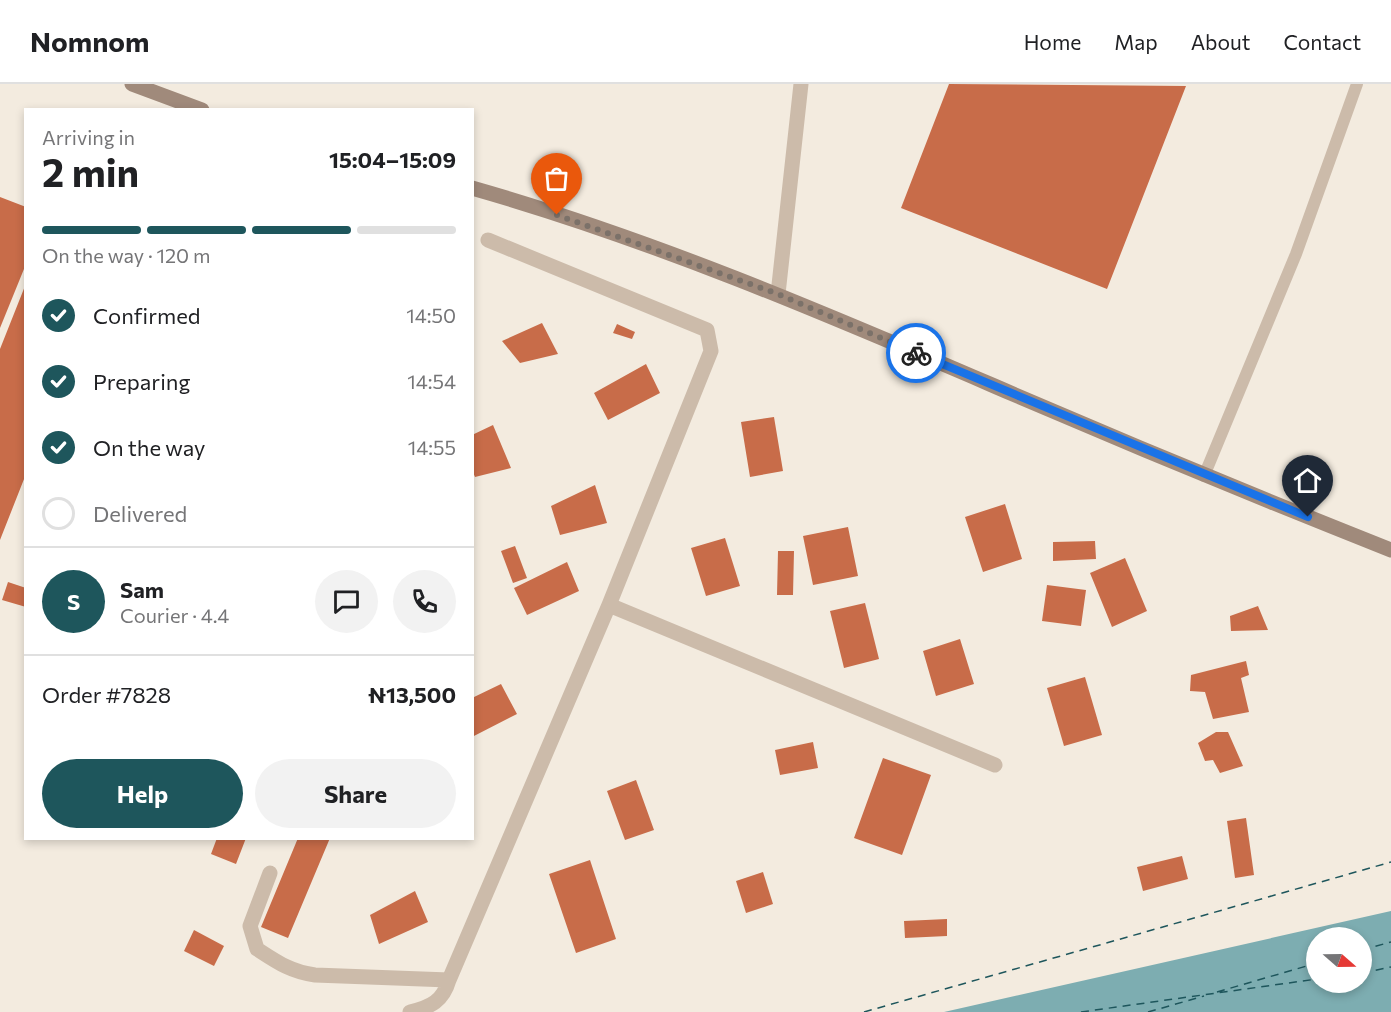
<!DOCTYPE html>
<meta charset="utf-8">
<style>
body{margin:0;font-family:Commissioner,sans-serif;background:#f2f2f2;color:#202124;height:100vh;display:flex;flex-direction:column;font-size:22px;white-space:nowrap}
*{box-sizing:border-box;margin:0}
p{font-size:20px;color:#757577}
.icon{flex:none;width:33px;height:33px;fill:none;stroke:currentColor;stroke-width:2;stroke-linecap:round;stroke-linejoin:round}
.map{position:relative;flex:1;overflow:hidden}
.sheet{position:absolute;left:24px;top:24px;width:450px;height:732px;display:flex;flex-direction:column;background:#fff;border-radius:0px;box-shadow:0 3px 9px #0003}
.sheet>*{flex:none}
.needle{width:39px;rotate:110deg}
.fabs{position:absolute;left:1306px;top:843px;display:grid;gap:12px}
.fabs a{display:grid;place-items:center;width:66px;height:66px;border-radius:50%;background:#fff;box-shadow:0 3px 9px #0003;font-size:30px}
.pin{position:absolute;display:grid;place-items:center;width:51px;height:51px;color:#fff;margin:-62px -26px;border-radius:50% 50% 50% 0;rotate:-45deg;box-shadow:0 0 6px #0007}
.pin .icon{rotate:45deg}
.courier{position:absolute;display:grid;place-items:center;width:60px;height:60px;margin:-30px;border:4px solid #1a73e8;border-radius:50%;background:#fff;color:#222;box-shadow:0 2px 8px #0007}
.head em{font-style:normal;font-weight:700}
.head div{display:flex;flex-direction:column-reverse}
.head{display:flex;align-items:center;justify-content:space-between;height:102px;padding:0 18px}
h1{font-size:39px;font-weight:700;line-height:45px}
.bar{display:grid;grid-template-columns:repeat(4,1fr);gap:9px 6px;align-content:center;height:72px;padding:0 18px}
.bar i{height:8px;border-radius:4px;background:#e0e0e0}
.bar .current{background:#1e565c}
.bar p{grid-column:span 4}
.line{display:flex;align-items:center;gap:15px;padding:0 18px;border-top:2px solid #e0e0e0}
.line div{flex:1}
.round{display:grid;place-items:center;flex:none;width:63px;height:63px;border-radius:32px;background:#f2f2f2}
ol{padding:0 18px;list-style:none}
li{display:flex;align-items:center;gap:18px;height:66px}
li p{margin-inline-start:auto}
li .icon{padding:6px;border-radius:50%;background:#1e565c;color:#fff;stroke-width:4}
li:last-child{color:#757577}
li i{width:33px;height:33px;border:3px solid #e0e0e0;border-radius:50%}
.cta{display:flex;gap:12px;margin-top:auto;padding:12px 18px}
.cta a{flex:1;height:69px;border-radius:36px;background:#1e565c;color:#fff;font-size:24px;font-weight:700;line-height:69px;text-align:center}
.cta a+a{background:#f2f2f2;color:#202124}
header{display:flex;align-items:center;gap:36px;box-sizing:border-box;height:84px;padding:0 30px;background:#fff;border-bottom:2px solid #e0e0e0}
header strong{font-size:28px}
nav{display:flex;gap:33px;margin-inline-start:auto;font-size:21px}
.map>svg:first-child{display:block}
.water{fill:#7dadb1;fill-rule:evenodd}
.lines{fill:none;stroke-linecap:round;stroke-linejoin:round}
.ferry{stroke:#1e565c;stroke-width:1.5;stroke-dasharray:8 6;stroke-linecap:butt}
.building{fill:#c86c49}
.lane{stroke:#cba;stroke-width:12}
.street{stroke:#cba;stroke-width:15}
.secondary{stroke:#a08a7b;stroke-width:15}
.done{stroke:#7b7169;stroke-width:6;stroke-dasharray:0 10.8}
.route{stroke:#1a73e8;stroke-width:8}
</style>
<header>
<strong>Nomnom</strong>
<nav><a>Home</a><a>Map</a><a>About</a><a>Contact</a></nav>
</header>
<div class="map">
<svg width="1391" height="928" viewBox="0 0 1391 928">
<rect width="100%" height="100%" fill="#f3ebdf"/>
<path class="water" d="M1391 827V928H944ZM1317 854H1362V898H1317Z"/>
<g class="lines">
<path class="ferry" d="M1362 866 1391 858
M1362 889 1391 883
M1217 908 1317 879
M864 928 1391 778
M1081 928 1317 895
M1148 928 1204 912"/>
</g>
<path class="building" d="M949 0 1186 2 1107 205 901 124Z
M0 113 26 123V180L0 244Z
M25 202 26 390 0 456V265Z
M542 239 558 270 520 279 502 257Z
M617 240 635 248 632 255 613 249Z
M646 280 660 309 608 336 594 309Z
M774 333 783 387 750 393 741 338Z
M493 341 511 384 475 393 472 386V351Z
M595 401 607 439 560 451 551 422Z
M1005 420 1022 475 983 488 965 433Z
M848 443 858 492 813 501 803 452Z
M725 454 740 502 706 512 691 464Z
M1095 457 1096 475 1053 477V458Z
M515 462 527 494 513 499 501 467Z
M778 467H794L793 511H777Z
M1125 474 1147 527 1112 543 1090 489Z
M567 478 579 507 527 531 514 504Z
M8 498 26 504V523L2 516Z
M1047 501 1086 506 1081 542 1042 537Z
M865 519 879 575 844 584 830 527Z
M1258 522 1268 546 1231 547 1230 532Z
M960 555 974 600 936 612 923 567Z
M1246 577 1249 591 1241 594 1249 628 1213 635 1205 608 1190 607 1191 591Z
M1085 593 1102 651 1064 662 1047 604Z
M501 600 517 630 472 653V614Z
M1216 648H1228L1243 682 1220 689 1213 676 1205 677 1198 659Z
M813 658 818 684 780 691 775 666Z
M883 674 931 691 902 771 854 754Z
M636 696 654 746 625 756 607 707Z
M1246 734 1254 791 1235 794 1227 737Z
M217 754H246L236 780 211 770Z
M298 754H330L288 854 261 843Z
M1182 772 1188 795 1143 807 1137 783Z
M590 776 616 855 576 869 549 790Z
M763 788 773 820 746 829 736 797Z
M415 807 428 838 379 860 370 831Z
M947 835V852L905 854 904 837Z
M194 846 224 862 214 882 184 867Z"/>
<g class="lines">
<path class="lane" d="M1204 392 1296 170 1357 0"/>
<path class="street" d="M778 210 801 0
M609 521 995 681
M270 789 250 842 257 865C277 878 291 888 315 891L449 896 609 521 711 267 707 246 488 156
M410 928C431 923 443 917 449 896"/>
<path class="secondary" d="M132 0 202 26
M472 104C651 155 822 228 992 301 1124 358 1257 413 1391 466"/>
</g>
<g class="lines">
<path class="done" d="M557 131 778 210 916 269"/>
<path class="route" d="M916 269 1308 433"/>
</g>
</svg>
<div class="fabs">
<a><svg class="needle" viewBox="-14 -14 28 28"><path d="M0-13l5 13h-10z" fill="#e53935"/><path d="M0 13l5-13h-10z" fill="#757577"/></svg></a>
</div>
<div class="pin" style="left:557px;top:131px;background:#ea580c"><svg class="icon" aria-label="bag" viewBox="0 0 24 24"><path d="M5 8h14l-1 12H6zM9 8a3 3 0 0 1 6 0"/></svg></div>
<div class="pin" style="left:1308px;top:433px;background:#1f2937"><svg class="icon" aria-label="home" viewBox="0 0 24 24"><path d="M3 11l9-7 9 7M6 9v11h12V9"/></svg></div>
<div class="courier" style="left:916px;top:269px"><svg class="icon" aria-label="bike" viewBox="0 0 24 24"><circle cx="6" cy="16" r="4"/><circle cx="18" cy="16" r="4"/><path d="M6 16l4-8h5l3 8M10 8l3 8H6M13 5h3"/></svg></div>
<section class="sheet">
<div class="head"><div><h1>2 min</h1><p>Arriving in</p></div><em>15:04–15:09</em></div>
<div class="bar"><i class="current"></i><i class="current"></i><i class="current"></i><i></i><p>On the way · 120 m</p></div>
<ol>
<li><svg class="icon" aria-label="check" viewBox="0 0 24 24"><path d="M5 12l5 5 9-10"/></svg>Confirmed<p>14:50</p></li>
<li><svg class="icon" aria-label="check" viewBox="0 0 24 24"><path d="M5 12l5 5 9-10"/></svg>Preparing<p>14:54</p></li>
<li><svg class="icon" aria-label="check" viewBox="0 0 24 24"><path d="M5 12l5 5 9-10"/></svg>On the way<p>14:55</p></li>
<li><i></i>Delivered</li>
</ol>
<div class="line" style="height:108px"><b class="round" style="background:#1e565c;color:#fff">S</b><div><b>Sam</b><p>Courier · 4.4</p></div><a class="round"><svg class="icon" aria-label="chat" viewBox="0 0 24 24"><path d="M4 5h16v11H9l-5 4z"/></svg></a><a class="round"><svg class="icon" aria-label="phone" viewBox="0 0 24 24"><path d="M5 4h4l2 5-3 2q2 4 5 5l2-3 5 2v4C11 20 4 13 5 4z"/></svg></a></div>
<div class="line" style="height:78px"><div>Order #7828</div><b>₦13,500</b></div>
<div class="cta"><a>Help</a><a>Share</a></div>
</section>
</div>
